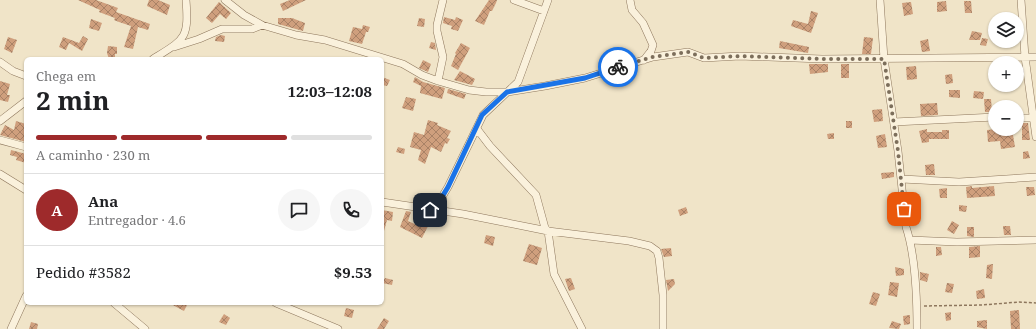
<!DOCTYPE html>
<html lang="pt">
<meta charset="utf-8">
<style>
body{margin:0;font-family:"Noto Serif",serif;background:#f6f6f6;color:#202124;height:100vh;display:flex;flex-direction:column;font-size:15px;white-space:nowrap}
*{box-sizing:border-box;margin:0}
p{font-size:13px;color:#757577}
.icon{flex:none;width:22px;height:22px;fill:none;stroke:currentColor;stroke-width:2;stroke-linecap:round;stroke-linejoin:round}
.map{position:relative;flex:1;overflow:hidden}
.side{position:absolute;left:24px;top:57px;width:360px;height:248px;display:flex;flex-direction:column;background:#fff;border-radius:6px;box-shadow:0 1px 3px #0004}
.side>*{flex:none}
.fabs{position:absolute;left:988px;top:12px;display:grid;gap:8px}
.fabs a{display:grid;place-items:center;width:36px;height:36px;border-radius:50%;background:#fff;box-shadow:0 1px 3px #0004;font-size:20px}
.pin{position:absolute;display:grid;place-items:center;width:34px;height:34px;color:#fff;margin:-17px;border-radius:8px;box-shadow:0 2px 6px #0006}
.courier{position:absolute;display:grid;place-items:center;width:40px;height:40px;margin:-20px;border:3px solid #1a73e8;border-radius:50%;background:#fff;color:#222;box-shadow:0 1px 5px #0007}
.head em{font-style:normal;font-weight:700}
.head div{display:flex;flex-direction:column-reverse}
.head{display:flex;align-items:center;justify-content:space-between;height:68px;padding:0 12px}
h1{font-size:26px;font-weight:700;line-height:30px}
.bar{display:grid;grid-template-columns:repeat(4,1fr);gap:6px 4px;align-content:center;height:48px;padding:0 12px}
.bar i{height:5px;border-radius:3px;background:#e0e0e0}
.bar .selected{background:#9e2a2b}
.bar p{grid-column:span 4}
.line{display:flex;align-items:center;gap:10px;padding:0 12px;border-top:1px solid #e0e0e0}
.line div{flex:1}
.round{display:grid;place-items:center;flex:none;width:42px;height:42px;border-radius:21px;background:#f6f6f6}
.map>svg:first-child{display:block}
.building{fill:url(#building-cross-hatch)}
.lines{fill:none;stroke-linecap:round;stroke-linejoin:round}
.street-casing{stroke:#8d765c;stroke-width:8}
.path{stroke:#8d765c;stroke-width:1.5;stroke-dasharray:3 2;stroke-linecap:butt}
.street{stroke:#faf1dc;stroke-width:7}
.done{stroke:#7c6e5b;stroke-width:4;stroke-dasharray:0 7.2}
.route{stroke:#1a73e8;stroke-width:5}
</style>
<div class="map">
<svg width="1036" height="329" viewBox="0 0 1036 329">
<defs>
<pattern id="building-cross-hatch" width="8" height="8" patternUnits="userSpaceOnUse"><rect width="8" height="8" fill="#cf9f7d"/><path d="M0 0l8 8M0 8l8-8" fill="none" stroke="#a98266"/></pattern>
</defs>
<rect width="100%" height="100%" fill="#f0e4c8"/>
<path class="building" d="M78 0H96L118 8 116 12 150 24 148 30 138 27 133 49 124 47 131 26 119 22 114 20 115 18 99 12 100 10Z
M149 0H158L170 5 167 15 147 6Z
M290 0H306L283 11 280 4Z
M489 0H497L496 3 492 11H490L484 25 475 21Z
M946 1 947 11 937 12V2Z
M964 1H971L972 13H965Z
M219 2 231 13 226 19 220 14 212 23 206 18Z
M911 2 913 14 904 16 902 3Z
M811 11 818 13 811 33 791 26 793 20 808 24Z
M444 17 455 20 456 17 463 20 458 31 451 29 452 26 443 23Z
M278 18H292L305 23 303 31 278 24Z
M419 18 425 19 424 27 417 26Z
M91 19 102 23 99 31 89 28Z
M363 25 370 27 368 32H366L362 44 349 41 353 27 362 29Z
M972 31 982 33 980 40H969Z
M221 35 225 36 224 42 215 41 216 37Z
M83 36 88 39 82 51 69 43 66 50 59 47 63 37 79 43Z
M8 37 17 40 12 53 4 49Z
M864 37 873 38 871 54H862Z
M982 38 988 39 986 46 980 45Z
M928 39 930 51 922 52 920 41Z
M780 41 809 47 808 53 779 48Z
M431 42 435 43 436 50 429 48Z
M461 43 470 48 458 70 451 66 456 54 455 53Z
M108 46 117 47V54H115V59H109L107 53Z
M423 60 431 64 428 72 419 68Z
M809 64H828V72L810 74Z
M841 64H849V78H841Z
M916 66 917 79 907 80 906 67Z
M460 71 475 79 472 85 454 80Z
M952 74 953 83 946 84 945 75Z
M382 77 390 80 387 86 382 85Z
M415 77 423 82 445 88 442 99 420 93 421 86 413 82Z
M0 81 10 84 7 95H10L8 102 0 100Z
M448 89 466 94 464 99 447 93Z
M949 90H960V98L949 97Z
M974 91 984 92 983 99 973 98Z
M406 97 416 99 413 111 402 108Z
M984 99H991L992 112H985Z
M937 103 938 115 921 116 920 104Z
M882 109 883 121 874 122 872 110Z
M428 120 438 123 437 125 451 131 447 138 450 139 447 144 445 143 441 152 431 147 425 164 418 160 421 150 410 147 414 132 424 135Z
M16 121 26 124V142L0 135 5 125 14 130Z
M846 121H852V128H846Z
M1022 123H1028L1030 140H1022Z
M927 129V132H942V130H949V139H929V142L922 143 919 131Z
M997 129V131L1012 129 1015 147 1001 149 1000 141 988 142 987 130Z
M834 133V139H828L827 134Z
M885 134 887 147 878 148 876 136Z
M398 147 405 149 404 154 396 152Z
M11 150 26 154V163L16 160 17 157 10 155Z
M1028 151 1030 158 1023 159V152Z
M934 164 935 175H926L925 165Z
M894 172V177L882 179 881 173Z
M972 186V188L994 186 995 196 967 198 966 187Z
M1026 187H1034L1035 195 1027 196Z
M947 188V198H940L939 189Z
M959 205 967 206 966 212 959 211Z
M686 207 688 213 680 216 678 210Z
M382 210 393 212 392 221 387 220 384 231H382Z
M406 211 411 212 408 221 419 226 420 223 428 226 422 238 400 227Z
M952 221 959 225 954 234 947 230Z
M1003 226H1010L1011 235H1004Z
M967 227H974V237L967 236Z
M486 235 495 237 493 246 484 243Z
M529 244 542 248 537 265 523 261Z
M980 246V257L969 258V247Z
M936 247H941L942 255 936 256Z
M671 248 672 256 664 257 661 249Z
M993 264 992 279 986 278 987 265Z
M895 267 904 269V275L896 276Z
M920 272 929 274 927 282 920 280Z
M385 278 393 280 392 285 382 283Z
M571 278 575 289 569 291 565 279Z
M674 279 675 284 668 291 666 280Z
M890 282 899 283 897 297 888 295Z
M947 283 954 284 952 293 945 292Z
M984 289 985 298 977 299 976 291Z
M873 292 880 294 876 306 869 304Z
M169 303H188L184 311Z
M346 308 354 310 352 318 344 316Z
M1019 310 1020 329H1011L1010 311Z
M951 312V320L946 321 945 313Z
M224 314 230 318 226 325 219 322Z
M910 315V324L904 325 903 316Z
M384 318 389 321 384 329H377Z
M987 320V329L977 327V321Z
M892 321 901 324 899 329 889 328Z
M31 322 38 324 37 329H29Z"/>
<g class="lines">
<defs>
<path id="street" d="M225 0 244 15 262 25 296 35 325 40 403 64 422 75 438 81 469 90 486 92H507L545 86 585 78 653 57 688 52 704 58 740 56 822 59 1036 57
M514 0 544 11
M630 0 632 10 643 23 653 45 651 51 644 60
M880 0 884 59 898 151 906 227C916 257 917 297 917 329
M1021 0 1025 57 1036 137
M174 47 199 39 222 29H252L262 25
M153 59C185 39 189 39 186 0
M0 62 13 71 26 76
M438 81 443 57 437 31V25L443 0
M1017 118H1036
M0 121 26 101
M894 122 995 117
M477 129 490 146 536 195 545 228 548 231 554 274 582 329
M0 140 26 147
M0 174 26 190
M902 179 959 182 1036 177
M382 202 463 214 548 231 629 241 650 246 657 251 659 258 663 295V329
M430 210 439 202 448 187 483 115 518 82 548 0
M910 240 957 242 1036 240
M114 303 145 329
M276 303 338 329
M11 329 26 296"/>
</defs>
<use href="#street" class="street-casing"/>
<path class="path" d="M924 306 982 305 1019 302 1036 303"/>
<use href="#street" class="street"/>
</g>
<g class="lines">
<path class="done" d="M618 67 653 57 688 52 704 58 740 56 822 59H884L898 151 904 209"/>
<path class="route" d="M430 210 439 202 448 187 482 115 507 92 585 78 618 67"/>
</g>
</svg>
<div class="fabs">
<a><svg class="icon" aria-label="layers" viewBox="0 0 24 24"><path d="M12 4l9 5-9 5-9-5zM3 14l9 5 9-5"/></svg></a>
<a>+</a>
<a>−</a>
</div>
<div class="pin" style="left:904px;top:209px;background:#ea580c"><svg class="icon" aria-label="bag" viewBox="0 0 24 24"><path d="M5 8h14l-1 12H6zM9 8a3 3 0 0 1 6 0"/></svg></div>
<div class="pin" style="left:430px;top:210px;background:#1f2937"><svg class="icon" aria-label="home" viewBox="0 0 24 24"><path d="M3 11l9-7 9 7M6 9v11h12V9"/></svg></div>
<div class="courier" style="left:618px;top:67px"><svg class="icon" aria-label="bike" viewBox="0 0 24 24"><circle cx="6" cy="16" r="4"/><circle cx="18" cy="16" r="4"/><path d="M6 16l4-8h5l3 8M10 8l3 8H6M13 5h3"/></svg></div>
<section class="side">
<div class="head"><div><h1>2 min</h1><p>Chega em</p></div><em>12:03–12:08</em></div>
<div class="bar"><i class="selected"></i><i class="selected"></i><i class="selected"></i><i></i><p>A caminho · 230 m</p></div>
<div class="line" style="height:72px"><b class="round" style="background:#9e2a2b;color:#fff">A</b><div><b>Ana</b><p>Entregador · 4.6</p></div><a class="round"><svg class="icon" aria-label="chat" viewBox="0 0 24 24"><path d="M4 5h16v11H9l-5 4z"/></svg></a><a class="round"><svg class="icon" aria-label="phone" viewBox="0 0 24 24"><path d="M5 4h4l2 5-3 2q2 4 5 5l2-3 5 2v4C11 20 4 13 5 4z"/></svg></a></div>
<div class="line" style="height:52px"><div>Pedido #3582</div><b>$9.53</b></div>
</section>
</div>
